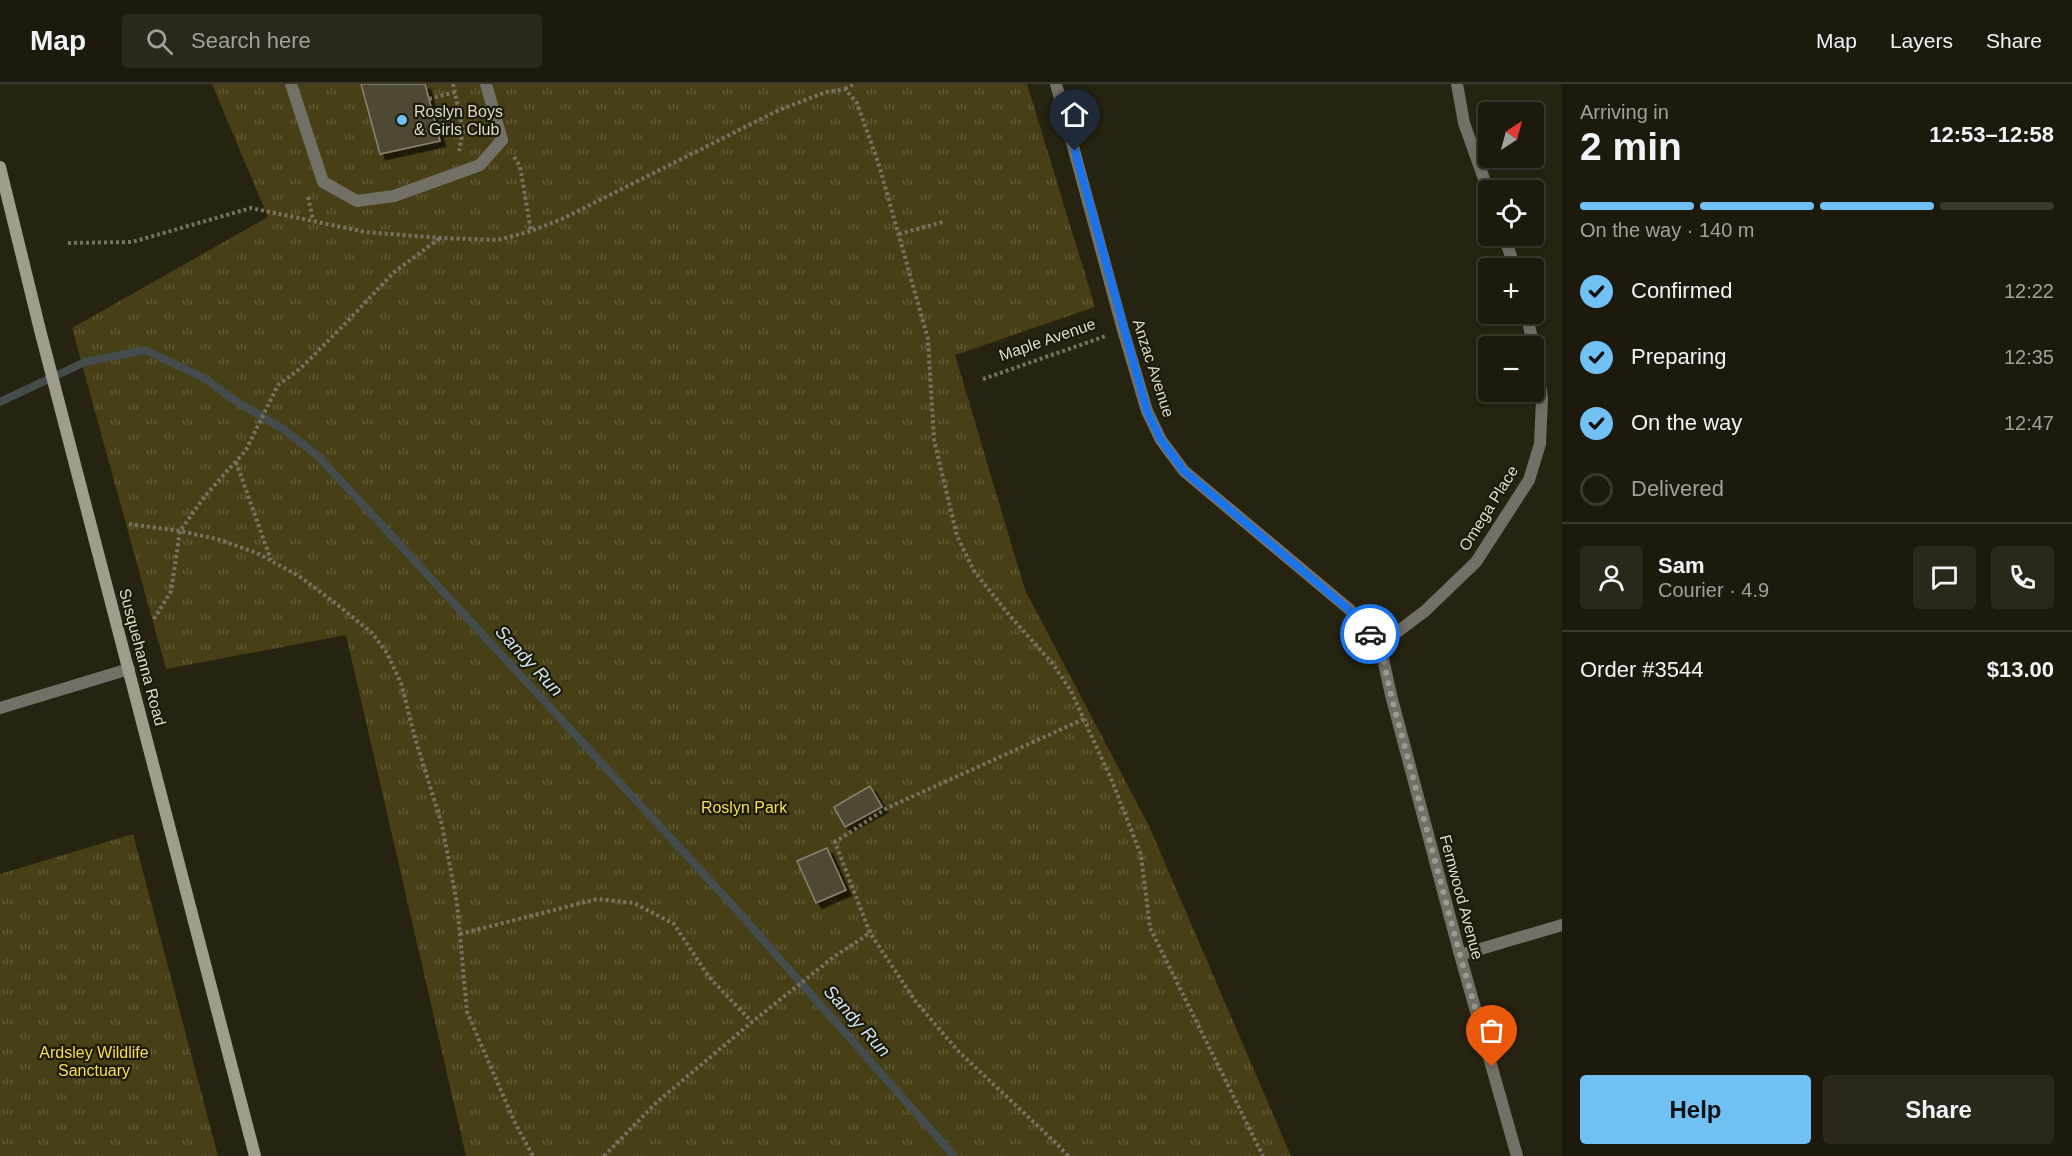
<!DOCTYPE html>
<meta charset="utf-8">
<style>
body{margin:0;font-family:Helvetica,sans-serif;background:#2a271b;color:#f1f3f6;height:100vh;display:flex;flex-direction:column;font-size:22px;white-space:nowrap}
*{box-sizing:border-box;margin:0}
p{font-size:20px;color:#a0a19d}
.icon{flex:none;width:33px;height:33px;fill:none;stroke:currentColor;stroke-width:2;stroke-linecap:round;stroke-linejoin:round}
.map{position:relative;flex:1;overflow:hidden}
.drawer{display:flex;flex-direction:column;background:#1d1a0d;width:510px}
.drawer>*{flex:none}
.needle{width:39px;rotate:36deg}
.tools{position:absolute;left:1478px;top:18px;display:grid;gap:12px}
.tools a{display:grid;place-items:center;width:66px;height:66px;border-radius:6px;background:#1d1a0d;box-shadow:0 3px 9px #0003,0 0 0 2px #3b382e;font-size:30px}
.pin{position:absolute;display:grid;place-items:center;width:51px;height:51px;color:#fff;margin:-62px -26px;border-radius:50% 50% 50% 0;rotate:-45deg;box-shadow:0 0 6px #0007}
.pin .icon{rotate:45deg}
.courier{position:absolute;display:grid;place-items:center;width:60px;height:60px;margin:-30px;border:4px solid #1a73e8;border-radius:50%;background:#fff;color:#222;box-shadow:0 2px 8px #0007}
.headline em{font-style:normal;font-weight:800}
.headline div{display:flex;flex-direction:column-reverse}
.headline{display:flex;align-items:center;justify-content:space-between;height:102px;padding:0 18px}
h1{font-size:39px;font-weight:800;line-height:45px}
.bar{display:grid;grid-template-columns:repeat(4,1fr);gap:9px 6px;align-content:center;height:72px;padding:0 18px}
.bar i{height:8px;border-radius:4px;background:#3b382e}
.bar .on{background:#71c1f5}
.bar p{grid-column:span 4}
.line{display:flex;align-items:center;gap:15px;padding:0 18px;border-top:2px solid #3b382e}
.line div{flex:1}
.round{display:grid;place-items:center;flex:none;width:63px;height:63px;border-radius:6px;background:#2a271b}
ol{padding:0 18px;list-style:none}
li{display:flex;align-items:center;gap:18px;height:66px}
li p{margin-inline-start:auto}
li .icon{padding:6px;border-radius:50%;background:#71c1f5;color:#111;stroke-width:4}
li:last-child{color:#a0a19d}
li i{width:33px;height:33px;border:3px solid #3b382e;border-radius:50%}
.primary-button{display:flex;gap:12px;margin-top:auto;padding:12px 18px}
.primary-button a{flex:1;height:69px;border-radius:6px;background:#71c1f5;color:#111;font-size:24px;font-weight:800;line-height:69px;text-align:center}
.primary-button a+a{background:#2a271b;color:#f1f3f6}
header{display:flex;align-items:center;gap:36px;box-sizing:border-box;height:84px;padding:0 30px;background:#1d1a0d;border-bottom:2px solid #3b382e}
header strong{font-size:28px}
nav{display:flex;gap:33px;margin-inline-start:auto;font-size:21px}
.search{width:420px;height:54px;background:#2a271b;display:flex;align-items:center;gap:15px;box-sizing:border-box;padding:0 21px;border-radius:6px;color:#a0a19d;font-size:22px}
main{display:flex;flex:1;min-height:0}
.map>svg:first-child{display:block}
.park{fill:url(#park-tufts)}
.lines{fill:none;stroke-linecap:round;stroke-linejoin:round}
.stream{stroke:#444c4e;stroke-width:8}
.building{fill:#4d4936;stroke:#898570;stroke-width:1.5;filter:url(#shadow)}
.path{stroke:#767364;stroke-width:4;stroke-dasharray:3 3;stroke-linecap:butt}
.service{stroke:#727067;stroke-width:12}
.minor{stroke:#727067;stroke-width:12}
.secondary{stroke:#9f9d8e;stroke-width:12}
.done{stroke:#9d9b8d;stroke-width:6;stroke-dasharray:0 10.8}
.route{stroke:#1a73e8;stroke-width:8}
.poi-dot{fill:#71c1f5;stroke:#1d1a08;stroke-width:2}
.labels{text-anchor:middle;stroke-width:4.5;stroke-linejoin:round;paint-order:stroke}
.poi-label{font-size:16px;fill:#dddbd0;stroke:#1d1a08;text-anchor:start}
.street-label{font-size:16px;fill:#dddbd0;stroke:#1d1a08}
.park-label{font-size:16px;fill:#f9df51;stroke:#1d1a08}
.water-label{font-size:18px;font-style:italic;fill:#cee4f4;stroke:#1d1a08}
</style>
<header>
<strong>Map</strong>
<div class="search"><svg class="icon" aria-label="search" viewBox="0 0 24 24"><circle cx="10" cy="10" r="6"/><path d="M15 15l6 6"/></svg>Search here</div>
<nav><a>Map</a><a>Layers</a><a>Share</a></nav>
</header>
<main>
<div class="map">
<svg width="1562" height="1072" viewBox="0 0 1562 1072">
<defs>
<pattern id="park-tufts" width="24" height="20" patternUnits="userSpaceOnUse" patternTransform="scale(1.5)"><rect width="24" height="20" fill="#473f15"/><path d="M3 7l-1-3M5 7V3M7 7l1-3M15 17l-1-3M17 17v-4M19 17l1-3" fill="none" stroke="#615a36"/></pattern>
<filter id="shadow"><feDropShadow dx="5.5" dy="5.5" stdDeviation="0" flood-color="#0009"/></filter>
</defs>
<rect width="100%" height="100%" fill="#272311"/>
<path class="park" d="M212 0H1027L1095 223 955 271 1025 506 1149 742 1291 1072H466L346 551 166 585 72 244 268 133Z
M133 750 218 1072H0V790Z"/>
<g class="lines">
<path class="stream" d="M0 318 85 278 145 266 204 294 234 316 283 345 317 371 726 814 954 1072"/>
</g>
<path class="building" d="M361 0H425L440 57 380 70Z
M870 702 882 723 845 743 834 723Z
M827 764 846 806 816 819 797 777Z"/>
<g class="lines">
<path class="path" d="M453 0 463 47 459 67
M845 5 854 0
M429 15 455 8
M514 73 520 82 531 147
M308 113 313 136
M899 150 943 138
M68 159 132 158 251 124 365 148 441 154 498 156 531 147 562 135 779 26 826 8 845 5 857 19 879 81 928 255 934 356 957 452 974 487 1010 532 1053 580 1071 607 1112 697 1141 771 1150 844 1263 1072
M983 295 1106 252
M236 378 271 476
M129 440 180 447 217 455 257 469 299 492 339 522 372 549 387 569 401 599 415 654 442 741 457 819 467 928 515 1039 533 1072
M154 535 171 507 180 447 205 412 246 366 278 301 301 284 344 241 393 189 440 154
M460 850 597 815 634 819 674 840 709 893 752 938
M604 1072 657 1018 752 938 835 872 870 849
M1068 1072 1056 1059 959 968 916 918 870 849 835 758 887 724 1084 635"/>
<path class="service" d="M291 0 323 98 357 117 394 112 480 81 502 56"/>
<path class="minor" d="M486 0 502 56
M1056 0 1123 246 1147 327 1161 356 1184 387 1349 525 1380 561 1391 611 1460 871 1517 1072
M1457 0 1464 39 1488 106
M1504 152 1515 184
M1380 561 1425 527 1476 478 1529 396 1540 360 1542 315 1535 266 1526 230
M0 624 129 585
M1460 871 1562 841"/>
<path class="secondary" d="M0 83 40 246 255 1072"/>
</g>
<g class="lines">
<path class="done" d="M1370 550 1380 561 1391 611 1460 871 1492 983"/>
<path class="route" d="M1075 67 1147 327 1161 356 1184 387 1348 525 1370 550"/>
</g>
<circle class="poi-dot" cx="402" cy="36" r="6"/>
<g class="labels">
<g class="poi-label">
<text x="414" y="33">Roslyn Boys<tspan x="414" dy="18">&amp; Girls Club</tspan></text>
</g>
<g class="street-label">
<text transform="translate(1047 255) rotate(-19)" y="6">Maple Avenue</text>
<text transform="translate(1154 284) rotate(72)" y="6">Anzac Avenue</text>
<text transform="translate(1488 424) rotate(-58)" y="6">Omega Place</text>
<text transform="translate(143 573) rotate(75)" y="6">Susquehanna Road</text>
<text transform="translate(1462 813) rotate(75)" y="6">Fernwood Avenue</text>
</g>
<g class="park-label">
<text x="744" y="729">Roslyn Park</text>
<text x="94" y="974">Ardsley Wildlife<tspan x="94" dy="18">Sanctuary</tspan></text>
</g>
<g class="water-label">
<text transform="translate(529 577) rotate(47)" y="6">Sandy Run</text>
<text transform="translate(857 937) rotate(48)" y="6">Sandy Run</text>
</g>
</g>
</svg>
<div class="tools">
<a><svg class="needle" viewBox="-14 -14 28 28"><path d="M0-13l5 13h-10z" fill="#e53935"/><path d="M0 13l5-13h-10z" fill="#a0a19d"/></svg></a>
<a><svg class="icon" aria-label="locate" viewBox="0 0 24 24"><circle cx="12" cy="12" r="6"/><path d="M12 2v4M12 18v4M2 12h4M18 12h4"/></svg></a>
<a>+</a>
<a>−</a>
</div>
<div class="pin" style="left:1492px;top:983px;background:#ea580c"><svg class="icon" aria-label="bag" viewBox="0 0 24 24"><path d="M5 8h14l-1 12H6zM9 8a3 3 0 0 1 6 0"/></svg></div>
<div class="pin" style="left:1075px;top:67px;background:#1f2937"><svg class="icon" aria-label="home" viewBox="0 0 24 24"><path d="M3 11l9-7 9 7M6 9v11h12V9"/></svg></div>
<div class="courier" style="left:1370px;top:550px"><svg class="icon" aria-label="car" viewBox="0 0 24 24"><path d="M5 17H2v-5l4-1 3-4h7l3 4 3 1v5h-3M9 17h6M6 11h13"/><circle cx="7" cy="17" r="2"/><circle cx="17" cy="17" r="2"/></svg></div>
</div>
<section class="drawer">
<div class="headline"><div><h1>2 min</h1><p>Arriving in</p></div><em>12:53–12:58</em></div>
<div class="bar"><i class="on"></i><i class="on"></i><i class="on"></i><i></i><p>On the way · 140 m</p></div>
<ol>
<li><svg class="icon" aria-label="check" viewBox="0 0 24 24"><path d="M5 12l5 5 9-10"/></svg>Confirmed<p>12:22</p></li>
<li><svg class="icon" aria-label="check" viewBox="0 0 24 24"><path d="M5 12l5 5 9-10"/></svg>Preparing<p>12:35</p></li>
<li><svg class="icon" aria-label="check" viewBox="0 0 24 24"><path d="M5 12l5 5 9-10"/></svg>On the way<p>12:47</p></li>
<li><i></i>Delivered</li>
</ol>
<div class="line" style="height:108px"><a class="round"><svg class="icon" aria-label="person" viewBox="0 0 24 24"><circle cx="12" cy="8" r="4"/><path d="M4 21q1-7 8-7t8 7"/></svg></a><div><b>Sam</b><p>Courier · 4.9</p></div><a class="round"><svg class="icon" aria-label="chat" viewBox="0 0 24 24"><path d="M4 5h16v11H9l-5 4z"/></svg></a><a class="round"><svg class="icon" aria-label="phone" viewBox="0 0 24 24"><path d="M5 4h4l2 5-3 2q2 4 5 5l2-3 5 2v4C11 20 4 13 5 4z"/></svg></a></div>
<div class="line" style="height:78px"><div>Order #3544</div><b>$13.00</b></div>
<div class="primary-button"><a>Help</a><a>Share</a></div>
</section>
</main>
